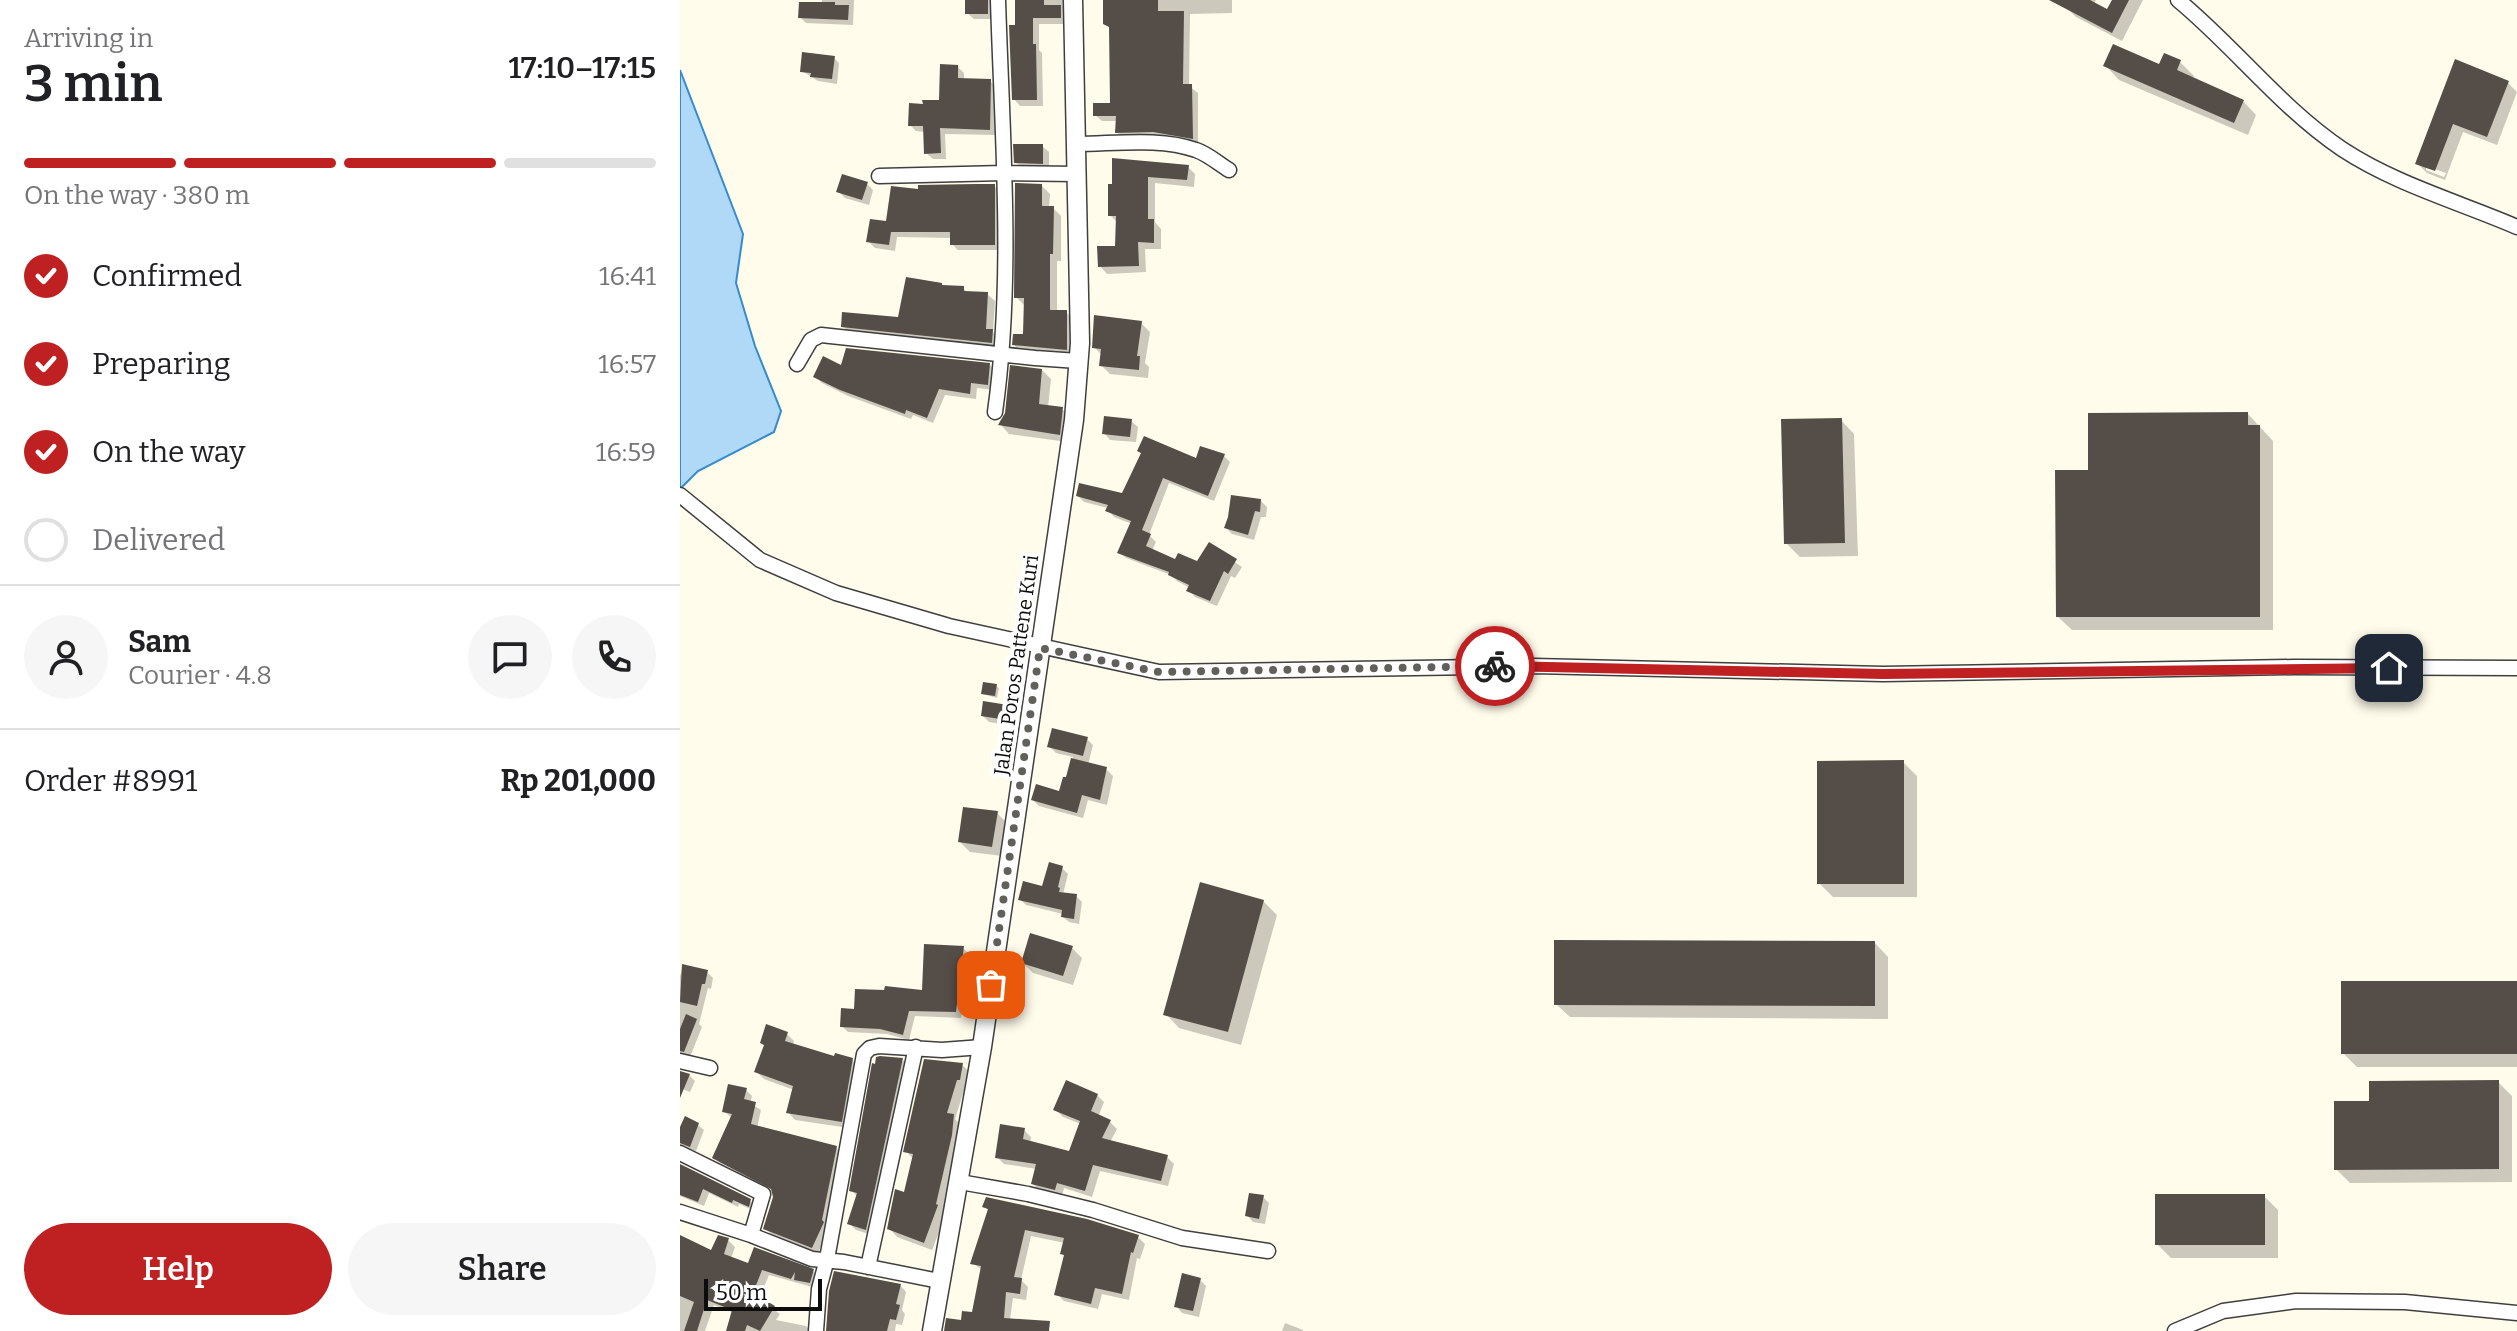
<!DOCTYPE html>
<meta charset="utf-8">
<style>
body{margin:0;font-family:Bitter,serif;background:#f6f6f6;color:#202124;height:100vh;display:flex;flex-direction:column;font-size:30px;white-space:nowrap}
*{box-sizing:border-box;margin:0}
p{font-size:26px;color:#757577}
.icon{flex:none;width:44px;height:44px;fill:none;stroke:currentColor;stroke-width:2;stroke-linecap:round;stroke-linejoin:round}
.map{position:relative;flex:1;overflow:hidden}
.drawer{display:flex;flex-direction:column;background:#fff;width:680px}
.drawer>*{flex:none}
.scale{position:absolute;left:24px;bottom:20px;width:118px;box-sizing:border-box;padding-left:8px;border:4px solid #0c0c0c;border-top:0;font-size:22px;line-height:28px;white-space:nowrap;color:#0c0c0c;-webkit-text-stroke:6px #fff;paint-order:stroke}
.pin{position:absolute;display:grid;place-items:center;width:68px;height:68px;color:#fff;margin:-34px;border-radius:16px;box-shadow:0 4px 12px #0006}
.courier{position:absolute;display:grid;place-items:center;width:80px;height:80px;margin:-40px;border:6px solid #bf2122;border-radius:50%;background:#fff;color:#222;box-shadow:0 2px 10px #0007}
.overview em{font-style:normal;font-weight:600}
.overview div{display:flex;flex-direction:column-reverse}
.overview{display:flex;align-items:center;justify-content:space-between;height:136px;padding:0 24px}
h1{font-size:52px;font-weight:600;line-height:60px}
.bar{display:grid;grid-template-columns:repeat(4,1fr);gap:12px 8px;align-content:center;height:96px;padding:0 24px}
.bar i{height:10px;border-radius:6px;background:#e0e0e0}
.bar .on{background:#bf2122}
.bar p{grid-column:span 4}
.line{display:flex;align-items:center;gap:20px;padding:0 24px;border-top:2px solid #e0e0e0}
.line div{flex:1}
.round{display:grid;place-items:center;flex:none;width:84px;height:84px;border-radius:42px;background:#f6f6f6}
ol{padding:0 24px;list-style:none}
li{display:flex;align-items:center;gap:24px;height:88px}
li p{margin-inline-start:auto}
li .icon{padding:8px;border-radius:50%;background:#bf2122;color:#fff;stroke-width:4}
li:last-child{color:#757577}
li i{width:44px;height:44px;border:4px solid #e0e0e0;border-radius:50%}
.button{display:flex;gap:16px;margin-top:auto;padding:16px 24px}
.button a{flex:1;height:92px;border-radius:48px;background:#bf2122;color:#fff;font-size:32px;font-weight:600;line-height:92px;text-align:center}
.button a+a{background:#f6f6f6;color:#202124}
main{display:flex;flex:1;min-height:0}
.map>svg:first-child{display:block}
.water{fill:#afd9f7;stroke:#348bd0;stroke-width:2}
.shadow{fill:#0003;fill-rule:evenodd}
.building{fill:#554e48}
.lines{fill:none;stroke-linecap:round;stroke-linejoin:round}
.minor-casing{stroke:#3f3f3f;stroke-width:17}
.tertiary-casing{stroke:#3f3f3f;stroke-width:21}
.minor{stroke:#fff;stroke-width:14}
.tertiary{stroke:#fff;stroke-width:18}
.done{stroke:#61605a;stroke-width:8;stroke-dasharray:0 14.4}
.route{stroke:#bf2122;stroke-width:10}
.labels{text-anchor:middle;stroke-width:8;stroke-linejoin:round;paint-order:stroke}
.street-label{font-size:20px;fill:#0c0c0c;stroke:#fff}
</style>
<main>
<section class="drawer">
<div class="overview"><div><h1>3 min</h1><p>Arriving in</p></div><em>17:10–17:15</em></div>
<div class="bar"><i class="on"></i><i class="on"></i><i class="on"></i><i></i><p>On the way · 380 m</p></div>
<ol>
<li><svg class="icon" aria-label="check" viewBox="0 0 24 24"><path d="M5 12l5 5 9-10"/></svg>Confirmed<p>16:41</p></li>
<li><svg class="icon" aria-label="check" viewBox="0 0 24 24"><path d="M5 12l5 5 9-10"/></svg>Preparing<p>16:57</p></li>
<li><svg class="icon" aria-label="check" viewBox="0 0 24 24"><path d="M5 12l5 5 9-10"/></svg>On the way<p>16:59</p></li>
<li><i></i>Delivered</li>
</ol>
<div class="line" style="height:144px"><a class="round"><svg class="icon" aria-label="person" viewBox="0 0 24 24"><circle cx="12" cy="8" r="4"/><path d="M4 21q1-7 8-7t8 7"/></svg></a><div><b>Sam</b><p>Courier · 4.8</p></div><a class="round"><svg class="icon" aria-label="chat" viewBox="0 0 24 24"><path d="M4 5h16v11H9l-5 4z"/></svg></a><a class="round"><svg class="icon" aria-label="phone" viewBox="0 0 24 24"><path d="M5 4h4l2 5-3 2q2 4 5 5l2-3 5 2v4C11 20 4 13 5 4z"/></svg></a></div>
<div class="line" style="height:104px"><div>Order #8991</div><b>Rp 201,000</b></div>
<div class="button"><a>Help</a><a>Share</a></div>
</section>
<div class="map">
<svg width="1837" height="1331" viewBox="0 0 1837 1331">
<rect width="100%" height="100%" fill="#fffceb"/>
<path class="water" d="M0 70 63 234 56 283 75 346 101 411 94 432 18 471 0 489Z"/>
<path class="shadow" d="M142 0H174L173 25 126 23 120 17 142 4Z
M287 0H315L314 19H294L287 13Z
M337 0H391L387 24H359V50L362 53 363 106H340L334 99Z
M425 0H552V13L510 14 509 86 518 93V144L444 139 437 132 438 121H422L415 115 432 105 431 29 425 23Z
M1391 0H1416L1414 4 1428 12 1434 0H1463L1442 41 1396 17 1387 8Z
M1485 56 1500 62 1514 76 1512 79 1563 101 1576 115 1568 135 1439 80 1426 66H1480Z
M154 58 159 63 157 84 138 81 122 71Z
M1776 61 1827 82 1837 92 1817 145 1783 132 1765 180 1747 173 1738 164ZM1746 166 1766 173 1764 177 1746 170Z
M278 67 284 73V80L310 81 316 87V135L265 134 266 159H253L246 153V132L236 131 230 125 245 106 261 102Z
M362 146 369 152V169H342L336 162Z
M434 160 508 167 515 174 514 187 475 183V222L481 229V249H465L466 272 427 274 420 266 437 248 438 223 430 215Z
M187 184 193 190 189 205 165 198 159 192Z
M314 186 320 192 321 250H278L272 244V238L217 237 215 251 195 248 188 241 240 191Z
M362 186 370 194 369 208H373L381 216V261H377V312H386L394 320 395 357 342 353 334 345 345 337 344 305 336 297Z
M264 287 283 288 288 293 307 294 315 301 313 332 319 338 318 350 170 334 163 326 220 319Z
M461 323 470 332 465 363 469 367 468 378 430 374 421 365 422 355 414 347Z
M310 365 316 371 314 390 297 388 296 399 265 395 253 423 233 415 231 419 168 396 142 383 135 377 163 368Z
M362 370 371 379 368 407 382 409 391 418 388 442 329 434 321 425Z
M1568 414 1593 441V630H1392L1378 617 1410 472Z
M1161 420 1174 434 1178 556 1120 557 1106 543Z
M451 421 458 427 456 442 430 440 424 433Z
M544 456 550 462 534 501 489 483 469 535 476 542 472 551 496 561 518 564 530 545 562 567 555 578 551 576 537 606 515 597 509 590 510 588 497 581 491 575 446 558 439 552 452 524 434 517 428 510V508L404 502 398 496H443L518 460Z
M581 501 587 507 586 517H581L574 540 552 534 546 528Z
M316 686 319 688 317 698 303 694Z
M327 707 334 714 332 726 309 722 303 716Z
M407 739 413 745 408 765 426 769 433 776 427 805 408 800 403 818 359 806 353 800 381 793 387 780 393 757 376 753 369 746Z
M1223 762 1237 776V897H1153L1139 883Z
M317 813 327 823 322 856 290 852 280 842Z
M382 868 388 874 383 894 396 896 402 902 399 924 389 922 383 917V914L346 905 340 899 363 889Z
M583 901 597 915 561 1045 499 1028 486 1014Z
M1195 943 1208 957V1019L890 1017 876 1004Z
M283 948 289 954 281 1018 235 1016 229 1040 207 1034 168 1032 162 1026 176 1011 244 993Z
M392 948 402 958 393 985 353 973 343 963Z
M3 967 27 972 33 978 31 989 28 988 19 1024 22 1027 10 1057 0 1060V976Z
M1837 983V1067H1677L1663 1053Z
M107 1034 114 1041 113 1045 155 1059 172 1060 180 1067 169 1128 115 1120 108 1112 114 1090 84 1079 77 1072 86 1047 82 1043Z
M223 1060 229 1066 192 1235 176 1230 169 1223 178 1197 172 1191Z
M282 1065 291 1073 288 1088 285 1087 275 1119 281 1125 266 1215 252 1250 217 1237 209 1228 225 1195 234 1160 226 1151Z
M0 1073 9 1075 15 1081 10 1092 0 1088Z
M1818 1082 1832 1096V1182L1670 1183 1656 1169 1691 1103Z
M66 1090 72 1096 70 1103 81 1110 77 1128 156 1148 163 1154 149 1230 138 1253 92 1235 85 1228 95 1197 94 1191 40 1163 34 1157 52 1118 44 1111Z
M417 1095 424 1102 418 1117 430 1122 437 1129 430 1142 487 1157 494 1164 488 1186 420 1171 412 1197 384 1188 382 1196 360 1191 353 1184 357 1169 324 1164 317 1157 344 1130 351 1137 350 1143 390 1153 401 1124 383 1117 376 1110Z
M18 1125 24 1130 16 1151 7 1148 0 1151V1133Z
M0 1165 70 1201 76 1207 75 1211 59 1204 58 1207 29 1193 24 1206 0 1196Z
M1584 1196 1598 1210V1258H1491L1477 1244Z
M583 1197 589 1203 585 1224 573 1222 567 1215Z
M305 1207 458 1237 465 1244 460 1259 457 1258 449 1300 422 1294 418 1309 384 1301 377 1294 386 1257 382 1254 385 1243 351 1236 341 1280 348 1287 346 1300 333 1298 330 1320 365 1331H266L294 1314 302 1270 293 1263 309 1211Z
M48 1240 55 1247 51 1258 69 1265 133 1271 139 1277 136 1288 89 1275 79 1299 100 1314 96 1320 126 1326 131 1331H48L54 1313 34 1305 25 1331H0V1247L32 1252Z
M520 1280 526 1286 519 1317 502 1313 496 1306Z
M220 1285 226 1292 222 1310 225 1314 222 1325 216 1324 215 1331H148Z
M605 1323 623 1330V1331H602Z"/>
<path class="building" d="M285 0H308V14H285Z
M335 0H364V5H381V18H353V44H356L357 100H332L329 25H335Z
M423 0H478V11H504L503 84H512L513 139 473 132 435 133 436 116H413V103H430L429 27 423 24Z
M1369 0H1410L1427 9 1432 0H1449L1432 33Z
M119 2H155V5H169L168 20 118 18Z
M1433 44 1479 64 1484 53 1501 60 1497 70 1564 100 1554 123 1423 66Z
M122 52 155 56 152 79 130 77 131 73 120 72Z
M1775 59 1829 81 1807 137 1773 124 1755 171 1735 164Z
M260 64 278 65V78L311 79 310 130 260 128 261 153 244 154 243 126H228L229 103 243 104 242 100H259Z
M333 144H363V164L334 163Z
M432 158 509 165 507 180 468 177V219H474V243L458 242 459 266 418 267 417 246H435L436 216H428V184H432Z
M162 174 188 182 182 200 156 192Z
M335 183 362 184V206H374L373 254H370V310H387V350L332 345 333 334H343L344 298H334Z
M296 184H315V245H270V232H211L209 245 186 242 190 219 206 221 211 186 238 189V185Z
M226 277 262 283V285L284 286V291L308 292 306 329H313L312 343 161 327 162 312 218 317Z
M414 315 462 321 457 356H460L459 370 419 366 421 349 412 348Z
M166 348 310 363 308 385 291 383 290 394 259 389 247 418 226 410 225 414 160 390 133 377 143 356 161 365Z
M330 365 362 369 359 404 383 407 380 435 318 425 325 413Z
M1568 412V425H1580V617H1376L1375 470H1408V413Z
M424 416 452 419 450 437 422 434Z
M1162 418 1165 543 1104 544 1101 419Z
M464 436 516 458 520 446 545 454 528 496 483 478 462 530 471 534 466 546 495 559 498 553 517 561 529 542 557 559 548 574 544 571 530 601 506 591 509 585 488 575 489 572 437 553 451 521 425 511 428 505 396 496 399 483 442 493 461 453 457 451Z
M551 495 581 499 580 512 575 511 568 535 544 528 548 517Z
M303 682 317 684 315 696 301 694Z
M303 701 328 705 326 720 301 716Z
M372 728 408 737 403 756 367 747Z
M391 758 427 767 420 800 402 795 397 813 351 800 356 784 379 791 383 777H386Z
M1224 760V884H1137V761Z
M283 807 318 811 312 847 278 842Z
M369 862 383 866 378 887 380 888 379 892 397 894 394 919 381 917 382 910 338 900 343 881 362 886Z
M520 882 584 900 548 1032 483 1015Z
M350 933 393 946 383 976 341 963Z
M874 940 1195 941V1006L874 1005Z
M244 944 284 946 276 1012 229 1011 223 1035 200 1029 160 1027 161 1008 174 1009 175 989 204 990 205 986 242 990Z
M2 964 28 970 25 984H22L17 1006 0 1002Z
M1661 981H1837V1054H1661Z
M6 1014 17 1019 4 1052 0 1051V1029Z
M86 1024 108 1032 105 1041 154 1056 155 1053 173 1058 162 1122 106 1113 113 1086 74 1072 84 1045 80 1043Z
M200 1056 223 1058 186 1230 167 1224 177 1193 169 1191 192 1063 195 1064 196 1057Z
M244 1059 283 1063 280 1080H277L267 1113 274 1114 272 1135 256 1204 258 1205 244 1243 207 1229 215 1189 224 1192 233 1154 223 1152Z
M0 1071 10 1074 0 1098Z
M386 1080 418 1094 411 1111 431 1120 422 1138 488 1155 481 1181 413 1165 405 1191 377 1183 375 1190 351 1184 356 1164 315 1158 320 1124 345 1128 343 1139 389 1151 400 1121 373 1110Z
M1819 1080V1169L1654 1170V1101H1689V1081Z
M48 1084 67 1088 64 1099 76 1102 71 1124 157 1146 142 1220 144 1222 132 1248 83 1229 93 1197 91 1189 32 1158 52 1114 42 1112Z
M5 1116 19 1123 10 1147 0 1143V1127Z
M0 1164 71 1199 69 1207 53 1200 52 1203 23 1189 18 1202 0 1195Z
M569 1193 584 1195 579 1219 565 1216Z
M1475 1194H1585V1245H1475Z
M306 1197 407 1219 459 1235 453 1253 451 1252 442 1294 415 1288 411 1304 374 1295 384 1255 380 1254 384 1238 345 1230 334 1277 342 1278 340 1294 326 1292 324 1318 370 1321 369 1331H264L266 1318 281 1320 282 1311 292 1312 301 1266 290 1264 308 1209 302 1207Z
M0 1235 31 1250 38 1235 49 1238 44 1254 68 1263 74 1247 134 1269 130 1283 114 1280 115 1272 111 1279 82 1270 73 1293 95 1306 80 1331 67 1325 65 1331H46L52 1310 27 1300 17 1331H4L14 1302 0 1296Z
M154 1271 221 1284 216 1304 220 1305 216 1320 210 1319 207 1331H146L149 1291Z
M502 1273 521 1278 513 1311 494 1307Z"/>
<g class="lines">
<defs>
<path id="minor" d="M1498 0C1555 47 1600 107 1662 149 1715 184 1779 202 1837 227
M396 144C434 144 480 137 516 150 528 154 539 164 549 170
M199 176 324 173 397 174
M117 364 131 340 141 335 355 358 398 361
M315 412C334 277 322 136 318 0
M0 495 80 560 156 593 269 626 479 672 854 666 1203 674 1614 667 1837 668
M0 1061 30 1068
M0 1153 83 1194 71 1235
M280 1182 348 1194 413 1210 502 1238 588 1251
M0 1212 71 1235 132 1259 164 1262 259 1281
M188 1267 236 1047
M136 1331 139 1289 147 1259 184 1054 190 1048 199 1046 262 1050 302 1047
M1495 1331 1543 1311 1616 1301 1725 1302 1837 1313"/>
<path id="tertiary" d="M252 1331 302 1047 394 420 400 343 393 0"/>
</defs>
<use href="#minor" class="minor-casing"/>
<use href="#tertiary" class="tertiary-casing"/>
<use href="#minor" class="minor"/>
<use href="#tertiary" class="tertiary"/>
</g>
<g class="lines">
<path class="done" d="M311 985 360 648 479 672 815 666"/>
<path class="route" d="M815 666 1203 674 1709 668"/>
</g>
<g class="labels">
<g class="street-label">
<text transform="translate(336 665) rotate(-82)" y="7">Jalan Poros Pattene Kuri</text>
</g>
</g>
</svg>
<div class="scale">50 m</div>
<div class="pin" style="left:311px;top:985px;background:#ea580c"><svg class="icon" aria-label="bag" viewBox="0 0 24 24"><path d="M5 8h14l-1 12H6zM9 8a3 3 0 0 1 6 0"/></svg></div>
<div class="pin" style="left:1709px;top:668px;background:#1f2937"><svg class="icon" aria-label="home" viewBox="0 0 24 24"><path d="M3 11l9-7 9 7M6 9v11h12V9"/></svg></div>
<div class="courier" style="left:815px;top:666px"><svg class="icon" aria-label="bike" viewBox="0 0 24 24"><circle cx="6" cy="16" r="4"/><circle cx="18" cy="16" r="4"/><path d="M6 16l4-8h5l3 8M10 8l3 8H6M13 5h3"/></svg></div>
</div>
</main>
